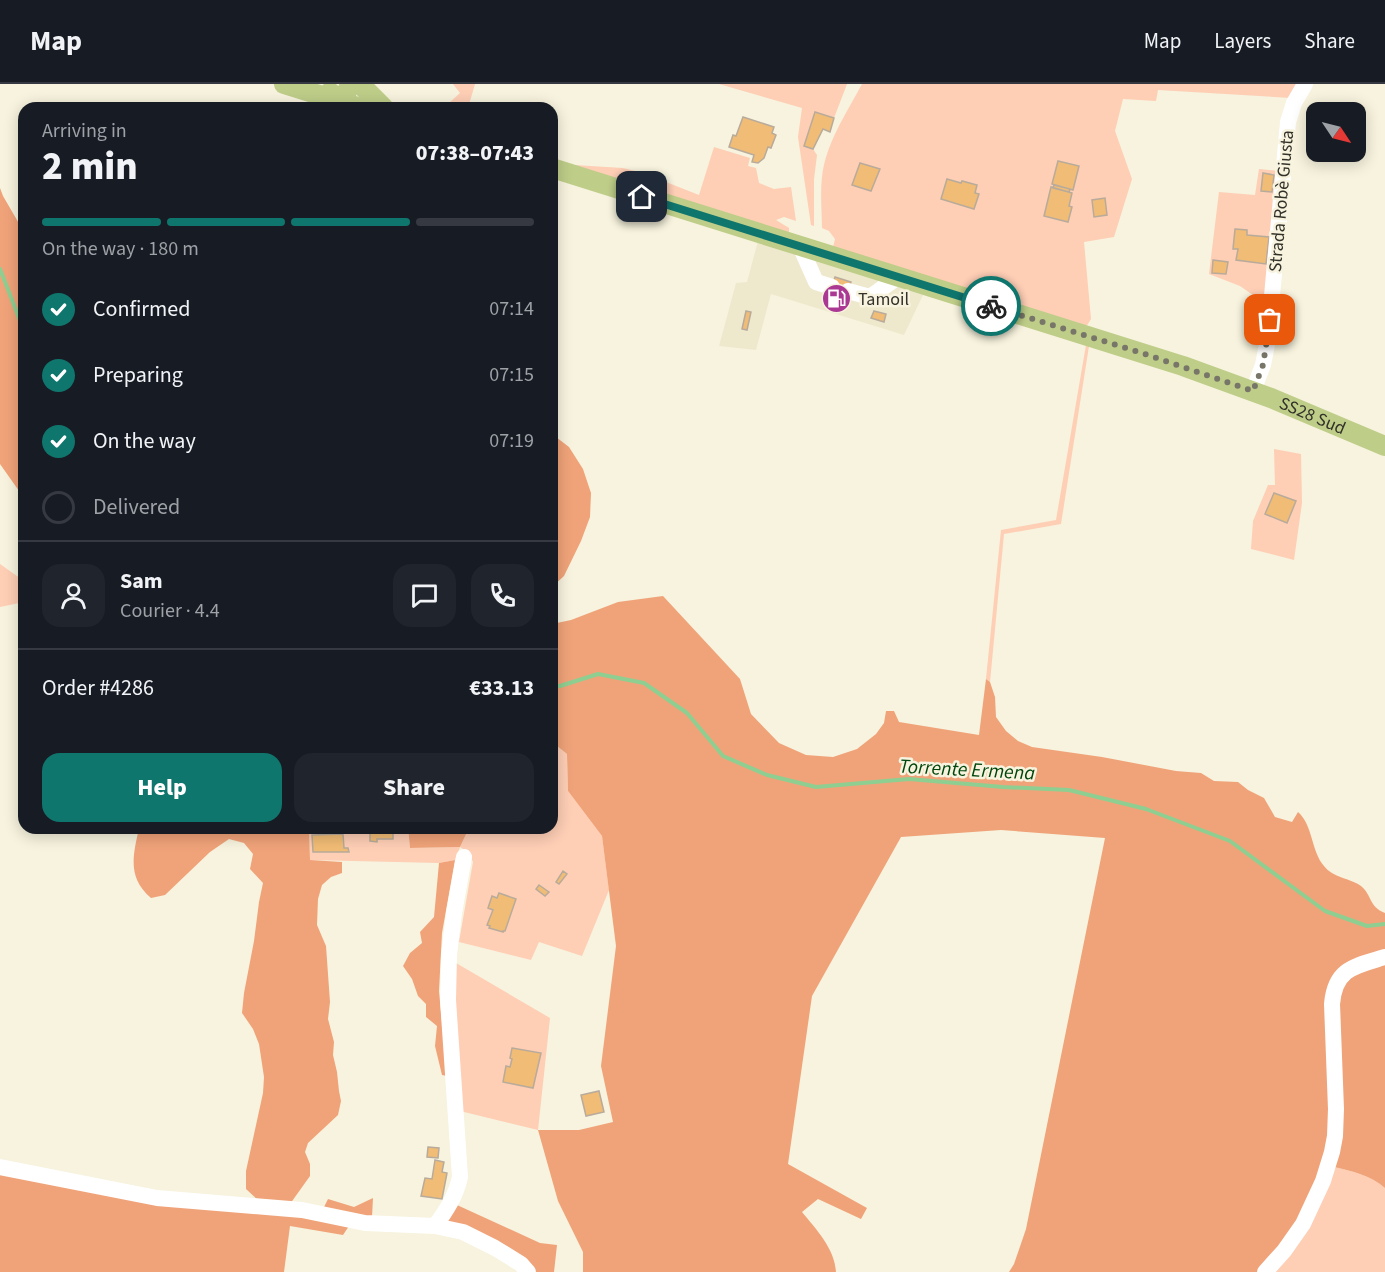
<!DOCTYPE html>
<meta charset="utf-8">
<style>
body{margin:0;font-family:"Source Sans 3",sans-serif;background:#20242c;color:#f1f3f6;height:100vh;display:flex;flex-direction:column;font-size:22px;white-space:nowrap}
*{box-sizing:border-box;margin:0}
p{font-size:20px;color:#9ea1a6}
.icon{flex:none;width:33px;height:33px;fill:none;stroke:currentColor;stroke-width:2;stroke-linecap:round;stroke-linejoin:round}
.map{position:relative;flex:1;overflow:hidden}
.sheet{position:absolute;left:18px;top:18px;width:540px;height:732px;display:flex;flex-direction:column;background:#171b24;border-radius:18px;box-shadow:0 3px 15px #0003}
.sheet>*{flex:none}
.needle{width:39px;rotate:125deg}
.controls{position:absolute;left:1306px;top:18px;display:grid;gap:12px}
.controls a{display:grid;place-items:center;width:60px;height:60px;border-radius:12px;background:#171b24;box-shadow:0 3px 15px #0003;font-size:30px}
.pin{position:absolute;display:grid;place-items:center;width:51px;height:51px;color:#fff;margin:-26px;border-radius:12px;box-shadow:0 3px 9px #0006}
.courier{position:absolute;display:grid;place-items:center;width:60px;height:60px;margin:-30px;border:4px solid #0f766e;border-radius:50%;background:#fff;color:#222;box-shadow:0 2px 8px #0007}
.overview em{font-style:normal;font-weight:800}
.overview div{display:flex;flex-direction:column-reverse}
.overview{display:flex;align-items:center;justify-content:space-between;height:102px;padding:0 24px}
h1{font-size:39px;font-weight:800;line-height:45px}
.bar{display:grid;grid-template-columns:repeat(4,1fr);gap:9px 6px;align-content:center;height:72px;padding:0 24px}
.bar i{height:8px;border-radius:4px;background:#363941}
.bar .on{background:#0f766e}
.bar p{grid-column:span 4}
.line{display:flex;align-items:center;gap:15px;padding:0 24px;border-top:2px solid #363941}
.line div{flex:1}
.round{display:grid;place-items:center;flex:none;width:63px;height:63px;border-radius:18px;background:#20242c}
ol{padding:0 24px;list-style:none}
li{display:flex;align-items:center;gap:18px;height:66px}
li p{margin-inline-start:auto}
li .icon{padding:6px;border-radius:50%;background:#0f766e;color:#fff;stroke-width:4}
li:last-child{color:#9ea1a6}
li i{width:33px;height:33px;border:3px solid #363941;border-radius:50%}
.primary-button{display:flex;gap:12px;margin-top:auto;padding:12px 24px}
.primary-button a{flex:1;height:69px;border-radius:18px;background:#0f766e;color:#fff;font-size:24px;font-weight:800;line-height:69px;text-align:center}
.primary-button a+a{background:#20242c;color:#f1f3f6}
header{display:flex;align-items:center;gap:36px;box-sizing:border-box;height:84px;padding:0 30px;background:#171b24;border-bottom:2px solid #363941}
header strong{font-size:28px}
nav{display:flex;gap:33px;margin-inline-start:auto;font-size:21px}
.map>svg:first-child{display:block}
.built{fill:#eee9cd}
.green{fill:#feceb5}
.forest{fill:#f0a379}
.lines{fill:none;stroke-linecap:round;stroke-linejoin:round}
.stream{stroke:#8fce91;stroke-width:4}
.building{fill:#f1bc75;stroke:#b8ab9b;stroke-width:1.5}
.minor{stroke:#fff;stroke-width:16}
.major{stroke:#becd88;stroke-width:20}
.done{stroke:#787669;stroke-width:6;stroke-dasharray:0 10.8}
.route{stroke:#0f766e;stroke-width:8}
.labels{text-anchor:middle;stroke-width:5;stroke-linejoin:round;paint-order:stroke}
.street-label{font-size:18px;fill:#33322a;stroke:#f7f3de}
.poi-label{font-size:18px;fill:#33322a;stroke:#f7f3de;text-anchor:start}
.water-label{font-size:20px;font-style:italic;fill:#00460c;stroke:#f7f3de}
</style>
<header>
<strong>Map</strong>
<nav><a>Map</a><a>Layers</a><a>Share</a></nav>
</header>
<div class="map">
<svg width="1385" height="1188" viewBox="0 0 1385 1188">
<rect width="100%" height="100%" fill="#f7f3de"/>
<path class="built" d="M758 157 923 211 904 251 771 210 756 266 719 262 736 199 747 198Z"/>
<path class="green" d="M453 0H475L468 24H441L449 19 460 9Z
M719 0H847L834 34 815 28 804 62 813 65 817 71 814 95V142L811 141 798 53 802 24Z
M862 0H1301L1291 14 1158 6 1156 17 1123 15 1115 47 1132 95 1114 153 1084 158 1091 235 1086 243 833 163 835 155 829 147 822 144C822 128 820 110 822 93 826 59 846 30 862 0Z
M714 63 750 74 748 82 756 84 759 99 774 105 791 103 796 137 784 133 776 136 789 144V149L574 81 623 84 643 89 699 111Z
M1259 85 1279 87 1266 220 1240 202 1209 190 1219 108 1255 111Z
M1086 261 1089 262 1061 440 1004 450 990 598 986 595 1001 446 1056 436Z
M1274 365 1301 370 1302 419 1294 476 1251 465 1253 437 1268 401H1275Z
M0 480 24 497V518L0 523Z
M552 658 567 670 568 707 602 752 609 806 582 872 539 858 531 876 459 858 473 778 469 769 460 763 455 776 439 779 310 776 309 744H408L410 764 460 763 469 744H552Z
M456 879 550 934 538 1046 460 1027 455 900Z
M1334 1083C1352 1087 1370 1091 1385 1104V1188H1272Z"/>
<path class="forest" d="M0 104 3 112 24 148V414L0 380Z
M552 350 569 363 583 385 591 409 590 433 581 457 564 492 552 503Z
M663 512 740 595 751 630 779 659 806 671 833 673 857 665 876 650 884 639 886 627H894L899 638 979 651 986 595 990 598 995 613 996 633 1006 647 1018 657 1032 663 1102 673 1176 687 1201 689 1214 697 1238 698 1248 706 1264 714 1275 733 1292 738 1298 728C1313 741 1311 767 1324 782 1333 794 1350 794 1361 802 1372 811 1369 823 1385 829V867L1340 885 1330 1040 1322 1081 1295 1142 1258 1188H1009L1014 1180 1026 1145 1105 754 1001 746 901 753 812 912 788 1080 867 1124 861 1135 818 1115 802 1128C816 1145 835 1165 836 1188H583V1168L558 1117 538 1046H579L613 1038 601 982 616 862 602 752 568 707 567 670 552 658V540L571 536 618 518Z
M139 744H309L310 776 342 778V789L331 793 322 801 318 815 317 841 326 862 330 918 328 935 334 958 333 971 337 988 339 1007 341 1017 338 1031 308 1059 305 1068 310 1080V1092L290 1120 260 1118 246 1105V1087L263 1009 264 993 259 960 253 945 242 929 244 909 254 857 259 818 263 799 250 785 253 770 244 759 229 755 210 768 165 811 151 814C127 793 133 772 139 744Z
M408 744H469L460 763 410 764Z
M455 776 442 849 439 907 447 992 442 991 435 962 437 942 426 933V920L418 912 412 895 403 882 410 869 422 859 420 848 434 833 439 779Z
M1385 880V1104C1370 1091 1352 1087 1334 1083L1338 929 1341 904 1355 890Z
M0 1088 291 1130 349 1142 343 1151 290 1142 284 1188H0Z
M373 1114 372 1133 323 1125 328 1115 354 1123Z
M457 1121 540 1159 557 1161 554 1188H535L442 1138Z"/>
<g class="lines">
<path class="stream" d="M0 185 24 247
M552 601 560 602 598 590 644 599 687 629 723 672 767 691 816 703 909 695 1003 703 1069 706 1146 725 1230 757 1325 827 1367 842 1385 840"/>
</g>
<path class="building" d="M815 28 834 34 830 48 823 45 813 65 804 62Z
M743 33 774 43 772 49 776 51 771 64 768 63 764 74 758 79 752 78 754 71 729 63 733 51 736 52Z
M1058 77 1079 82 1073 106 1052 100Z
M860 79 880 85 871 107 852 101Z
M1263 89 1274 91 1272 108 1261 107Z
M947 95 961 99 962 97 977 101 975 109 979 110 974 125 941 115Z
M1054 101 1070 105 1069 108 1053 104Z
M1051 103 1072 109 1069 122 1072 123 1068 138 1044 132Z
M1105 114 1107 131 1094 133 1092 116Z
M1235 145 1247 146V151L1269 153 1266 180 1236 176 1238 165H1233Z
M1213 176 1228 178 1226 190 1212 189Z
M835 193 851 198 843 226 827 221Z
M746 227 751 228 747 246 742 245Z
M874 227 886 230 884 238 871 234Z
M1274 409 1296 417 1287 439 1265 430Z
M370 744H396V749H393V755H377V758L370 757Z
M343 750 344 764H348L349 768H313L312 751Z
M563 787 567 790 559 800 556 798Z
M539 801 549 808 545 812 536 805Z
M499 809 516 815 505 847H503V848L489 844 490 842 487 841 493 826 488 824 492 812 497 814Z
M512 964 541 969 533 1004 503 998 506 982 510 983 512 975 510 974Z
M599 1007 604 1028 586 1032 581 1011Z
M428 1063 439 1064 438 1074 427 1073Z
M435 1076 444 1078 442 1088 447 1089 442 1115 421 1112 425 1094 432 1095Z"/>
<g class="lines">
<path class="minor" d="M800 162 816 198 832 203
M848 207 870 213 898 193
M1253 307 1263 281 1268 255 1288 38 1294 19 1305 0
M0 1083 157 1114 302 1126 365 1139 435 1142 463 1148 495 1164 521 1180 528 1188
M435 1142C446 1127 456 1112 460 1093L448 916 449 871 454 829 464 773
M1265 1188 1284 1167 1303 1140 1323 1097 1332 1068 1335 1052 1336 1025 1332 920C1335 884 1355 882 1385 873"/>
<g class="major">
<path d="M284 0 361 24"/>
<path d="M360 0 384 24"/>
<path d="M330 8 338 17 346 10 350 0"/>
<path id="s1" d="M552 84 1183 282 1271 314 1385 362"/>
</g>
</g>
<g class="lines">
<path class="done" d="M991 222 1145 270 1253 307 1263 281 1270 236"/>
<path class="route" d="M642 113 991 222"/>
</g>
<defs>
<symbol id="fuel-disc" viewBox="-11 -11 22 22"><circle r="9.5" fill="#ab3993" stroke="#f7f3de"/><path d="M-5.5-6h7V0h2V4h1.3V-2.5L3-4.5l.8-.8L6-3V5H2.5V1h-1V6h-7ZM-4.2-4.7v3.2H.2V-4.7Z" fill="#fff"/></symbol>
</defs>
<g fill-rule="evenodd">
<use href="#fuel-disc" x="820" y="198" width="33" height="33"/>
</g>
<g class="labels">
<g class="street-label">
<text transform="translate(1281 117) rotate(-85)" y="6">Strada Robè Giusta</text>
<text dy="6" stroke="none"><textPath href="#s1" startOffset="800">SS28 Sud</textPath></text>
</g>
<g class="poi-label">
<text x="858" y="221">Tamoil</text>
</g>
<g class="water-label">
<text transform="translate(967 685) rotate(3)" y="7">Torrente Ermena</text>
</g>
</g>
</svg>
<div class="controls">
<a><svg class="needle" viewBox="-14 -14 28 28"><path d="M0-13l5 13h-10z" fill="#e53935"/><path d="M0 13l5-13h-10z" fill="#9ea1a6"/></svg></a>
</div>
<div class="pin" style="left:1270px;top:236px;background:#ea580c"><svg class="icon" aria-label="bag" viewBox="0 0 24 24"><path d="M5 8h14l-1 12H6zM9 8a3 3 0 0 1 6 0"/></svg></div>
<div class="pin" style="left:642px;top:113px;background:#1f2937"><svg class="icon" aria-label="home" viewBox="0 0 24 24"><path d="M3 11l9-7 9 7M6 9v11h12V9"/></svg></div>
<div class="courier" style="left:991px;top:222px"><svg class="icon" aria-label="bike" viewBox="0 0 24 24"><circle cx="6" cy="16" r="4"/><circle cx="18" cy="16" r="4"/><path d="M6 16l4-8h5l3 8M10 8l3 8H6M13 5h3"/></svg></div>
<section class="sheet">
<div class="overview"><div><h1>2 min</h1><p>Arriving in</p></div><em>07:38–07:43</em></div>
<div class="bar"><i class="on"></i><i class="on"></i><i class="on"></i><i></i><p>On the way · 180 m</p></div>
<ol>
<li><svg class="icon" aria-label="check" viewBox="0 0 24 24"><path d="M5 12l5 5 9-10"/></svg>Confirmed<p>07:14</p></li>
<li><svg class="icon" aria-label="check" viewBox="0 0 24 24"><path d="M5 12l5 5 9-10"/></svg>Preparing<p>07:15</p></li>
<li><svg class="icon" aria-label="check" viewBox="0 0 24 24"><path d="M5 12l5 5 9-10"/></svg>On the way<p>07:19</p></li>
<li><i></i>Delivered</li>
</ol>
<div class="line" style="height:108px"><a class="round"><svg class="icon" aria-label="person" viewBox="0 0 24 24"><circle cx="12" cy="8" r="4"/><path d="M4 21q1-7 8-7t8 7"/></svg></a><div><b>Sam</b><p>Courier · 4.4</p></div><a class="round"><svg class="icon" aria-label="chat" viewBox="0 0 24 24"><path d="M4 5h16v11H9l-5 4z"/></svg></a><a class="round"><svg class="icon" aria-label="phone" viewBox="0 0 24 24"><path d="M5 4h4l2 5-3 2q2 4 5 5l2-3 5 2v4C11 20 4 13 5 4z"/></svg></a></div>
<div class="line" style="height:78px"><div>Order #4286</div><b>€33.13</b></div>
<div class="primary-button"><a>Help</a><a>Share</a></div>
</section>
</div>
